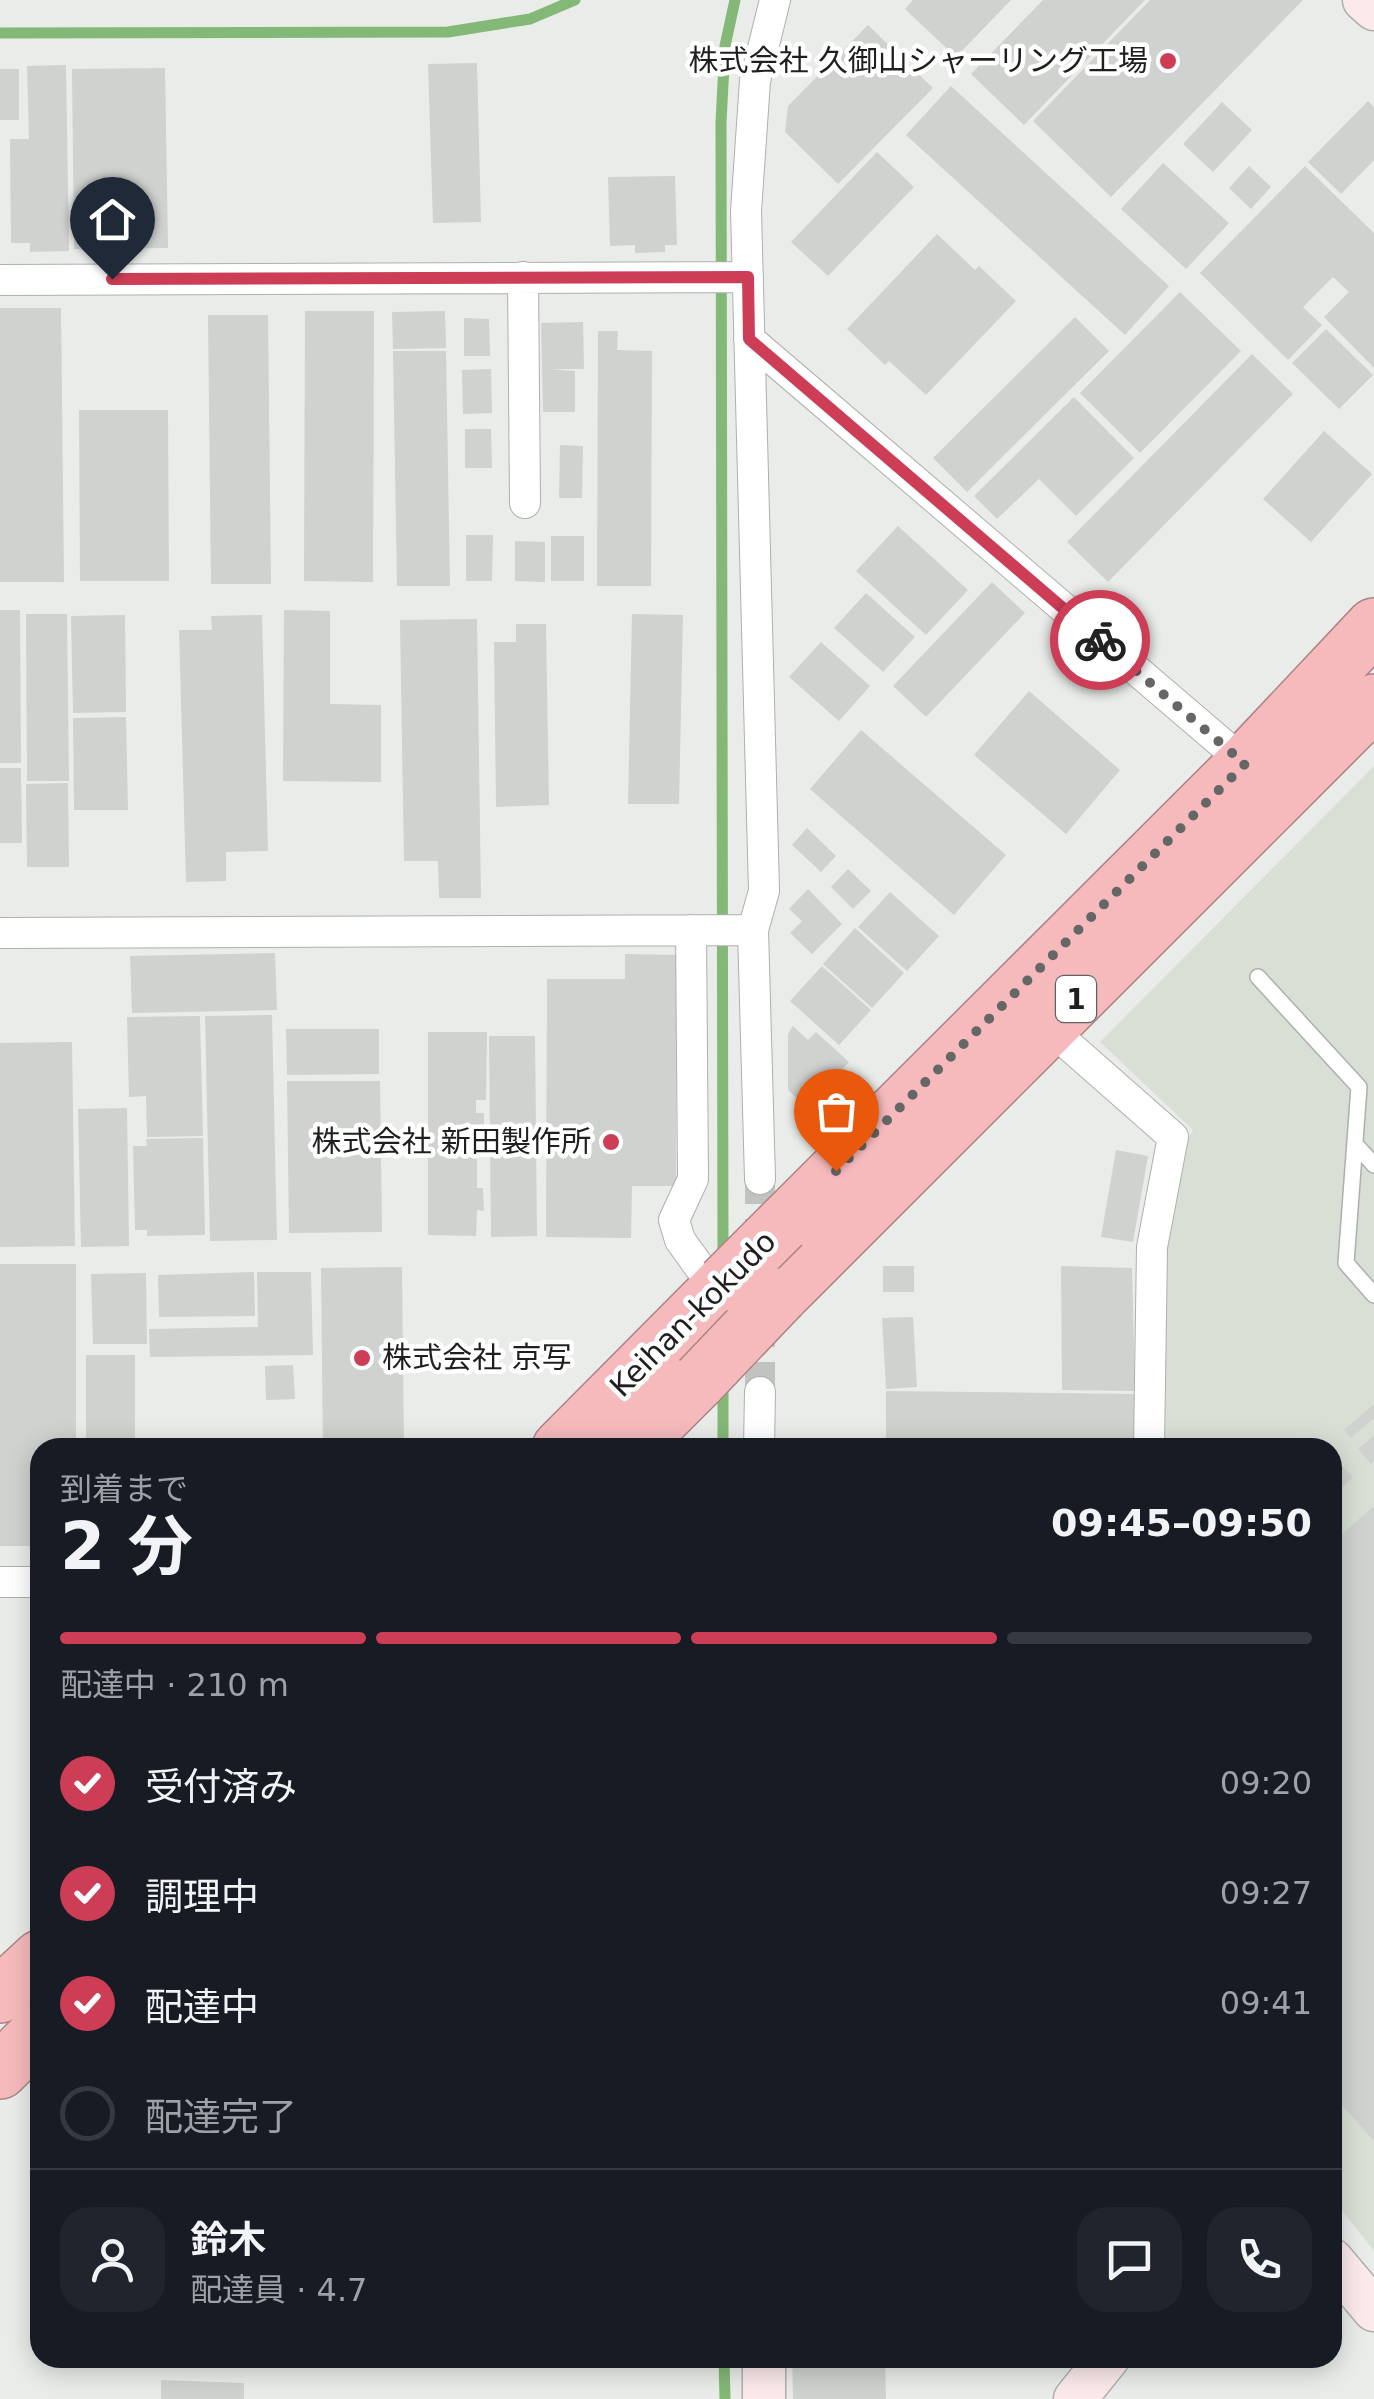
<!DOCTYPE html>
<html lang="ja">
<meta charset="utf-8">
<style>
body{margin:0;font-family:"DejaVu Sans","Noto Sans JP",sans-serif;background:#20242c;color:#f1f3f6;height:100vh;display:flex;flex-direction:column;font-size:38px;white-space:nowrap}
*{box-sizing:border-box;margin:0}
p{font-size:32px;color:#9ea1a6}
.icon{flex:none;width:55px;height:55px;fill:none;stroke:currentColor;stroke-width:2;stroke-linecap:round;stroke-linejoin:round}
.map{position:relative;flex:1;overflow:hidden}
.side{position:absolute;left:30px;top:1438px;width:1312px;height:930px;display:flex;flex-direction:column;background:#171b24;border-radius:30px;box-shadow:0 5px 25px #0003}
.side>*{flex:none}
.pin{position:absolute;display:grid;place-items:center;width:85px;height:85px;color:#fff;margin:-102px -42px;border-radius:50% 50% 50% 0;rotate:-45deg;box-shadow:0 0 10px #0007}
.pin .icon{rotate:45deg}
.courier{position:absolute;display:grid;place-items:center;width:100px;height:100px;margin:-50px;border:8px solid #ce3d56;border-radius:50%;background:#fff;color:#222;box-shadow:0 2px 12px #0007}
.overview em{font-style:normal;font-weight:700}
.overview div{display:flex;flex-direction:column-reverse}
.overview{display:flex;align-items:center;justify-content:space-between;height:170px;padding:0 30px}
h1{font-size:65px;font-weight:700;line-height:75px}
.bar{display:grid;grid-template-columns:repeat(4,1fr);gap:15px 10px;align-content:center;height:120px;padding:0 30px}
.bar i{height:12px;border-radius:8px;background:#363941}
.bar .active{background:#ce3d56}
.bar p{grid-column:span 4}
.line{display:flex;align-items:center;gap:25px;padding:0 30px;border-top:2px solid #363941}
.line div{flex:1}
.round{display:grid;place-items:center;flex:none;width:105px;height:105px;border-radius:30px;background:#20242c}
ol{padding:0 30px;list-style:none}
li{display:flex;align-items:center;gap:30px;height:110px}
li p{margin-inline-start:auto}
li .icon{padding:10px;border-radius:50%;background:#ce3d56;color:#fff;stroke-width:4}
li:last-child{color:#9ea1a6}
li i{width:55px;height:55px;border:5px solid #363941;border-radius:50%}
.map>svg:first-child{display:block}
.built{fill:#d8e0d6}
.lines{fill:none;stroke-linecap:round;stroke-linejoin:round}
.stream{stroke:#83b877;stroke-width:11}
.building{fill:#cfd2cf}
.street-tunnel{stroke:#c0c3c0;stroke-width:30;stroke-dasharray:30 15;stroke-linecap:butt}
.lane-casing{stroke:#adb0ad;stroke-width:18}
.street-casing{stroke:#adb0ad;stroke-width:32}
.secondary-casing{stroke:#adb0ad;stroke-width:45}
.highway-casing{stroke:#aa8485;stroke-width:58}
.lane{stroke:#fff;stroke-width:15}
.street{stroke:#fff;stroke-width:30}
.secondary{stroke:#fceaeb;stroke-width:42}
.highway{stroke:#f6babd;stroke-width:55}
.highway-bridge-casing{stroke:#aa8485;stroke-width:58;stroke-linecap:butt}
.highway-bridge{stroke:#f6babd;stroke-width:55}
.done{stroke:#656765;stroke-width:10;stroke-dasharray:0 18}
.route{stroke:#ce3d56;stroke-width:12}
.poi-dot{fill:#ce3d56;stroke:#fff;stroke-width:4}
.labels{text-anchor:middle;stroke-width:9;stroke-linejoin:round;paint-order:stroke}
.shield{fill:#fff;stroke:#626262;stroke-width:2.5}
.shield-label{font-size:28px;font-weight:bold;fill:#1e1f1e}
.poi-label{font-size:30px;fill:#1e1f1e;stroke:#fff;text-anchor:end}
.street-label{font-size:30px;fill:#1e1f1e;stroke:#fff}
</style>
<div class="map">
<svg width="1374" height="2399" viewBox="0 0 1374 2399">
<rect width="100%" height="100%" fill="#e9ece8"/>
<path class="built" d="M1374 766V2251L1333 2199 1332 1448 1165 1447 1167 1255 1181 1151 1193 1130 1100 1042Z"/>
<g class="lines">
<path class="stream" d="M0 33 448 32 530 19 575 0
M723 1258 721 122 725 46 735 0
M723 1382V1448
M724 2358 725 2399"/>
</g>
<path class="building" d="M913 0H1011L956 57 905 9Z
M1043 0H1145L1024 125 971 74Z
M1150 0H1303L1111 197 1033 121Z
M868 25 933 88 838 184 785 132 788 106Z
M477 63 481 222 433 223 428 64Z
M66 65 69 251 30 252V243H11L10 139H29L27 66Z
M165 68 168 248 74 249 72 69Z
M0 69H19V120H0Z
M951 86 1169 286 1125 335 906 135Z
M1368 101 1374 107V160L1341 194 1308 162Z
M1222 102 1252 130 1213 172 1183 144Z
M877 152 914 187 828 276 791 242Z
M1163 163 1229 223 1186 269 1121 209Z
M1249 166 1271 187 1251 209 1229 188Z
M1305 166 1374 233V368L1324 317 1349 292 1333 277 1303 307 1322 325 1288 360 1200 273Z
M675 176 677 245H665V252L635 253V245L610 246 608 177Z
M937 234 975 270 979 266 1016 301 926 395 889 361 885 365 847 329Z
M1180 292 1241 351 1140 453 1080 393Z
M0 308H61L64 582H0Z
M305 311H374L373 582 304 581Z
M445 311 446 348 393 349 392 312Z
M208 315H268L271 584H211Z
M1075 317 1109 351 967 492 933 458Z
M464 318 489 319 490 356H464Z
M583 322 584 369H550L575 371V412H543L541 323Z
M1326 329 1373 375 1339 409 1292 363Z
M598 331H618L617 350 652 351 651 586H597Z
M393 351H446L450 586H397Z
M1252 354 1293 394 1108 582 1067 542Z
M491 369 492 413 463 414 462 370Z
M1074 397 1134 458 1076 516 1039 479 997 519 974 496Z
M79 410H168L169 581H80Z
M465 429H491L492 468H465Z
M1324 431 1372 474 1311 542 1263 499Z
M560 445 583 446 582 498H559Z
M898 526 968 590 926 635 856 571Z
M466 535H493L492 581H466Z
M551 536H584V581H551Z
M515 541 545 542V582L515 581Z
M992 582 1025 613 926 717 893 686Z
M866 593 915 637 883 672 834 628Z
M0 610H20L21 763H0Z
M284 610 330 611V704L381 705V782L283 781Z
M26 614H67L69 781H27Z
M632 614 683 615 679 804H628Z
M125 615 126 712 73 713 71 616Z
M262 615 268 851 226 852V881L186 882 179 630H212L211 616Z
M477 619 481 898H439L438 861H404L400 620Z
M516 624H546L549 805 496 807 494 642H516Z
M821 642 870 686 839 721 789 677Z
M1029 691 1120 770 1066 834 974 755Z
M126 717 128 810H74L73 718Z
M861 730 1006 855 954 915 810 789Z
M0 768H21L22 843H0Z
M68 783 69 867H27L26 784Z
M807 828 836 856 821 872 792 845Z
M848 869 871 891 853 909 831 887Z
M808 889 842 924 812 954 790 933 802 921 789 909Z
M890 892 939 936 907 971 858 927Z
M855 928 904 973 872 1008 823 964Z
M275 953 277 1010 132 1013 130 956Z
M625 954 676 955V1186H632L631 1238 546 1237 547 979H625Z
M822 966 871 1010 839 1045 790 1001Z
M272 1015 277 1240 210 1241 205 1016Z
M200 1016 203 1136 147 1137 146 1096 129 1097 127 1017Z
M793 1026 808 1040 816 1032 849 1062 807 1108 788 1090V1034Z
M286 1029H379V1074L287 1075Z
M428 1032H487L486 1100H476V1113H484V1130H477V1188H483L484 1211 477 1210 476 1236 428 1235Z
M489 1036H535L537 1236 491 1237Z
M72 1042 75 1246 0 1247V1043Z
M287 1081H380L382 1232 289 1233Z
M127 1108 129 1246 81 1247 78 1109Z
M203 1138 205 1235 147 1236V1230H135L133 1146H147L146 1139Z
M1116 1150 1148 1156 1133 1242 1101 1237Z
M0 1264H76V1448H40V1546H0Z
M883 1266H914V1292H883Z
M1061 1266 1132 1268 1135 1391 1062 1390Z
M402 1267 404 1448H323L321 1268Z
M254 1272 255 1316 159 1317 158 1275Z
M257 1272H311L313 1355 150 1357 149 1329 258 1327Z
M146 1273 147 1344H93L91 1274Z
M913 1317 917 1387 886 1389 882 1318Z
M86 1355H135V1440H150V1448H86Z
M293 1365 295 1399 266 1400 265 1366Z
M886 1391 1135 1394 1134 1448H886Z
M1374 1404V1418L1351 1438 1344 1430Z
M1374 1435V1461L1371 1464 1358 1449Z
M1340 1464 1353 1477 1332 1497V1471Z
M1374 1506V2141L1332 2094V1543Z
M792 2358H885L886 2399H793Z
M161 2380 244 2383V2399H161Z"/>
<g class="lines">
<path class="street-tunnel" d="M760 1249V1179
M760 1392V1320"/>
<defs>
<path id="lane" d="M1258 977 1359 1087 1346 1263 1374 1295
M1355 1144 1374 1165"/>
<path id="street" d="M523 277 525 503
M0 280 748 277
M749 339 1245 763
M691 930 693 1179 674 1220 680 1240 716 1290
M0 933 753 930
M1048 1027 1173 1137 1152 1247 1149 1448
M760 1179 753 930 764 891 746 211 755 81 775 0
M759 1448 760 1392
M0 1582H40"/>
<path id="secondary" d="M1364 0 1374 9
M1332 2260 1374 2310
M764 2358V2399
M1075 2399 1108 2358"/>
<path id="highway" d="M782 1225 1245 763 1374 626
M780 1296 1374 702
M560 1448 724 1283
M632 1448 700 1380
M0 1995 40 1958
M0 2071 40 2031"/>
</defs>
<use href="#lane" class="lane-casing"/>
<use href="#street" class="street-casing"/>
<use href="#secondary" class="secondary-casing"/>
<use href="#highway" class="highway-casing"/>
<use href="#lane" class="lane"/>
<use href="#street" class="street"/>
<use href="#secondary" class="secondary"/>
<use href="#highway" class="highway"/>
<defs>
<path id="highway-bridge" d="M724 1283 782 1225
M700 1380 780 1296"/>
</defs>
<use href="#highway-bridge" class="highway-bridge-casing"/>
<use href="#highway-bridge" class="highway-bridge"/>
</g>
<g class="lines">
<path class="done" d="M836 1171 1245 764 1100 640"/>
<path class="route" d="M112 279 748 277 749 339 1100 640"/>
</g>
<g class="poi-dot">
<circle cx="1168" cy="61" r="10"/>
<circle cx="611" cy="1142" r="10"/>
<circle cx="362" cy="1358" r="10"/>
</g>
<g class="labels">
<rect class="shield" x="1056" y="976" width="40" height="46" rx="8"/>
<g class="shield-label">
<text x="1076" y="1009">1</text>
</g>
<g class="poi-label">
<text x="1148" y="71">株式会社 久御山シャーリング工場</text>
<text x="591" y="1152">株式会社 新田製作所</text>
<text x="382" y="1368" text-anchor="start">株式会社 京写</text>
</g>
<g class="street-label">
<text transform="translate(693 1314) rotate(-45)" y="10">Keihan-kokudo</text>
</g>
</g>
</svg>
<div class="pin" style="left:836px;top:1171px;background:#ea580c"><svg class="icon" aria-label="bag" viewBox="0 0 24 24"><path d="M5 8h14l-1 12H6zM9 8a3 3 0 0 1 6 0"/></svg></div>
<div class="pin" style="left:112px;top:279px;background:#1f2937"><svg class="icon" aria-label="home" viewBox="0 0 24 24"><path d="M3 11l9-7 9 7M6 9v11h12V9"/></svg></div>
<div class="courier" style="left:1100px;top:640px"><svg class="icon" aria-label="bike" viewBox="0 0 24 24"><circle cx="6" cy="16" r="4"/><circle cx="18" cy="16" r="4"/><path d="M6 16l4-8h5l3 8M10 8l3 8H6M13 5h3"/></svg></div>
<section class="side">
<div class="overview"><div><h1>2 分</h1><p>到着まで</p></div><em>09:45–09:50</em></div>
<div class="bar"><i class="active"></i><i class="active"></i><i class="active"></i><i></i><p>配達中 · 210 m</p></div>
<ol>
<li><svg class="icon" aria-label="check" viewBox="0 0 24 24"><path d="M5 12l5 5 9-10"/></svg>受付済み<p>09:20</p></li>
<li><svg class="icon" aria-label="check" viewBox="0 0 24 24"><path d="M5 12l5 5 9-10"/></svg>調理中<p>09:27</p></li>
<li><svg class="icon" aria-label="check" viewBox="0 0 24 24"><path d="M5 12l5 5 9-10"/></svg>配達中<p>09:41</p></li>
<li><i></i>配達完了</li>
</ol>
<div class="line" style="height:180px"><a class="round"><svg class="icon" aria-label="person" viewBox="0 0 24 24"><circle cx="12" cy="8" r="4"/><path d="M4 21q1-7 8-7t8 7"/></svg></a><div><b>鈴木</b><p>配達員 · 4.7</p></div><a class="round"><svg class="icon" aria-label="chat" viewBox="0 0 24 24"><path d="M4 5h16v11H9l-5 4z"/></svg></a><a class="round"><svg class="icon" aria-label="phone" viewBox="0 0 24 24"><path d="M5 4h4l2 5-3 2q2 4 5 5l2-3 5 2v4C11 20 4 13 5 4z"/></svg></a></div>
</section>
</div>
